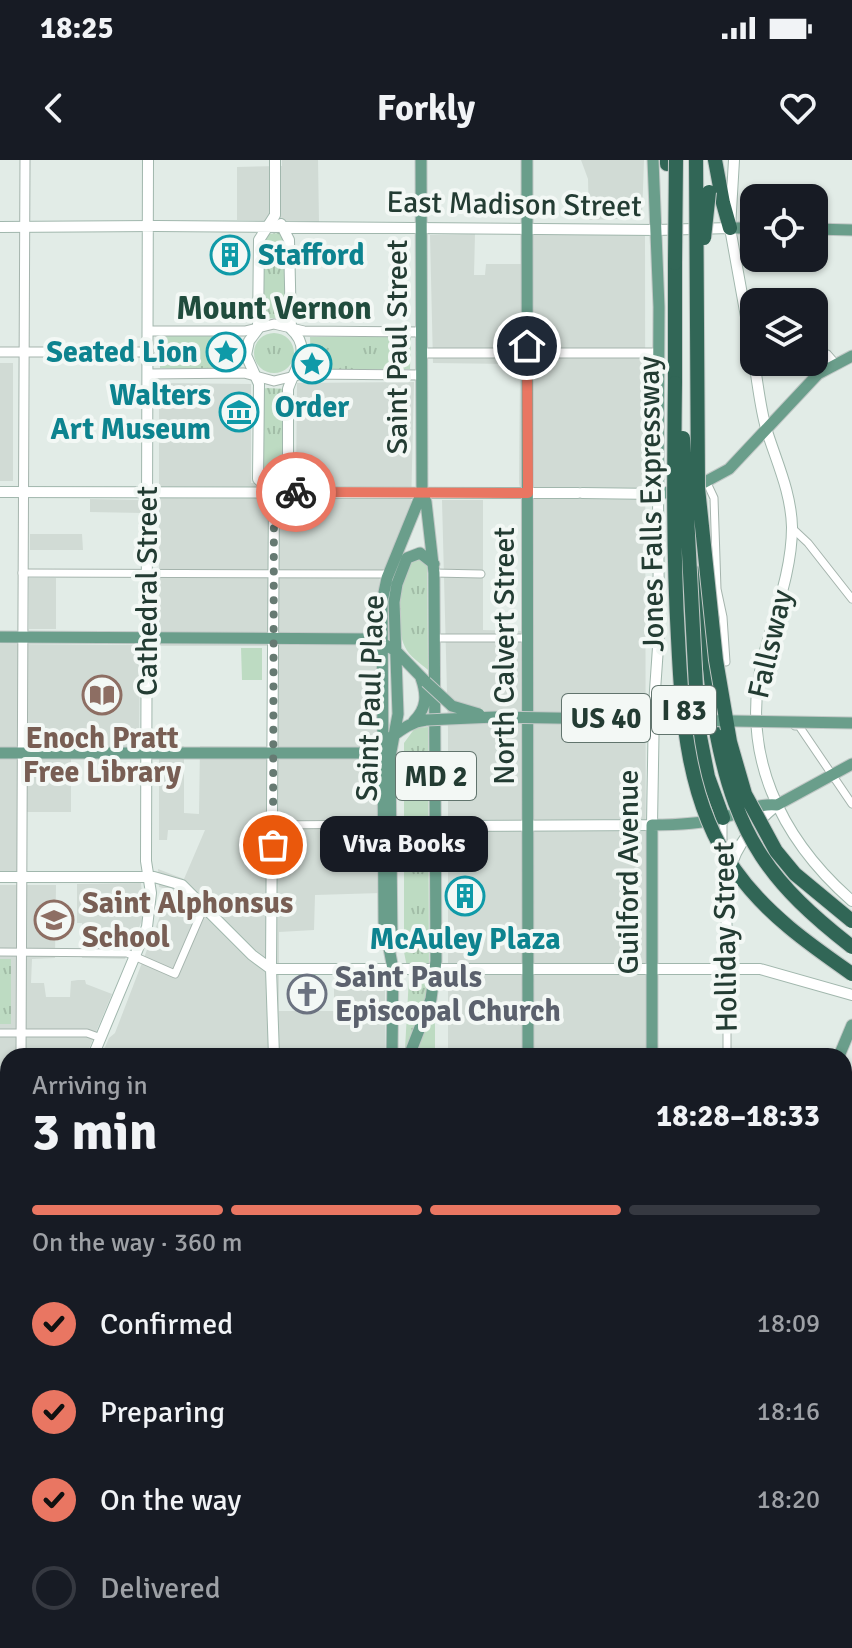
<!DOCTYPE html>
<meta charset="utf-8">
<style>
body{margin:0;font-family:Signika,sans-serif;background:#20242c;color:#f1f3f6;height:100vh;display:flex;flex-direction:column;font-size:30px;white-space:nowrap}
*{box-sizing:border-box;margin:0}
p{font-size:26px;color:#9ea1a6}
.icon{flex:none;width:44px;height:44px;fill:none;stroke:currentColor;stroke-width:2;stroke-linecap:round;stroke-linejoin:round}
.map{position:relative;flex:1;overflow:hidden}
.side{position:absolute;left:0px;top:888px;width:852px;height:600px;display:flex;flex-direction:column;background:#171b24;border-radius:24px 24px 0 0;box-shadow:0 2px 6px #0004}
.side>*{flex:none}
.controls{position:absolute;left:740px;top:24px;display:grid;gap:16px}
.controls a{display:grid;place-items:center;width:88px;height:88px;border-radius:16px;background:#171b24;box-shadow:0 2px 6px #0004;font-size:40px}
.pin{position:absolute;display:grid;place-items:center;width:68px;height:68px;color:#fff;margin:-34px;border:4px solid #fff;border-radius:50%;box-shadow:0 2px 8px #0007}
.courier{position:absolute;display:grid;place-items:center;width:80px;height:80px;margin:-40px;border:6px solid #e97662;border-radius:50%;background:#fff;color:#222;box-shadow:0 2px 10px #0007}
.bubble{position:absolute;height:56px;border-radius:16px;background:#171b24;box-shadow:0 2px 6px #0004;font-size:26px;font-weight:700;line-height:56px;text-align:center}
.overview em{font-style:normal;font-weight:700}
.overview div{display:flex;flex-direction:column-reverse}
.overview{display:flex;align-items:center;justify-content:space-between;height:136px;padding:0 32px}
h1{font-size:52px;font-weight:700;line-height:60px}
.bar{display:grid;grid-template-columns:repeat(4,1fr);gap:12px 8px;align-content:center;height:96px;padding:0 32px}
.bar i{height:10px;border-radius:6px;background:#363941}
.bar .selected{background:#e97662}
.bar p{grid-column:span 4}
ol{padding:0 32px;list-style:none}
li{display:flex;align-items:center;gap:24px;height:88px}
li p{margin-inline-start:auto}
li .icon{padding:8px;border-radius:50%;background:#e97662;color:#111;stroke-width:4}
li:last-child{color:#9ea1a6}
li i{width:44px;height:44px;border:4px solid #363941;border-radius:50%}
.status{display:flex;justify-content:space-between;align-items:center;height:56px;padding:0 40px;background:#171b24;direction:ltr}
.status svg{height:22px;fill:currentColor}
header{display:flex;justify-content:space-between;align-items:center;height:104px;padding:0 32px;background:#171b24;font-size:36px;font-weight:700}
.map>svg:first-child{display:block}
.built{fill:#d1dbd5}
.park{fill:url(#park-tufts)}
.garden{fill:#bddbc2}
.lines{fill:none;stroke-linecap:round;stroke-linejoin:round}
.minor-casing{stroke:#a5b4ad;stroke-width:9}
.tertiary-casing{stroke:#a5b4ad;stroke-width:11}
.secondary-casing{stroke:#a1b7ad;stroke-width:12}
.primary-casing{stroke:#c1c8c6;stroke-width:13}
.motorway-casing{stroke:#c1c8c6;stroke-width:16}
.minor{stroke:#fff;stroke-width:7}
.tertiary{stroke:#fff;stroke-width:9}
.secondary{stroke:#fff;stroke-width:10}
.primary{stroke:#6a9e8b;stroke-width:11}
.motorway{stroke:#316656;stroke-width:14}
.primary-bridge-casing{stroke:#c1c8c6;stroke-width:13;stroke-linecap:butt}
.motorway-bridge-casing{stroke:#c1c8c6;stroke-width:16;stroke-linecap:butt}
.primary-bridge{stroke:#6a9e8b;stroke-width:11}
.motorway-bridge{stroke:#316656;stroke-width:14}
.done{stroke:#667a72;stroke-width:8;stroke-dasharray:0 14.4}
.route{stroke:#e97662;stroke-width:10}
.labels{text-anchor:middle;stroke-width:8;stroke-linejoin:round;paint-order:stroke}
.shield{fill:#f3f8f5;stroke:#61746d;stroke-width:2}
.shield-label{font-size:28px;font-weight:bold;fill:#233c33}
.street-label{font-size:30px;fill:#233c33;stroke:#f3f8f5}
.culture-label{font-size:30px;font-weight:bold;fill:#0d838f;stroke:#f3f8f5;text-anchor:end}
.education-label{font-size:30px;font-weight:bold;fill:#785e54;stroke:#f3f8f5}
.worship-label{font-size:30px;font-weight:bold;fill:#5b616d;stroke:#f3f8f5;text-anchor:start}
.neighbourhood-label{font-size:32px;font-weight:bold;fill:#204c3d;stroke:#f3f8f5}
</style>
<div class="status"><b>18:25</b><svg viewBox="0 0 49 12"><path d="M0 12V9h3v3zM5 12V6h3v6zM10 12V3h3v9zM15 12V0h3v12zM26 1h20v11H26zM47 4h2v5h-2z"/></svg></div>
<header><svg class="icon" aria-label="back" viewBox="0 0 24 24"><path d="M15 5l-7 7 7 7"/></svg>Forkly<svg class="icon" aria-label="heart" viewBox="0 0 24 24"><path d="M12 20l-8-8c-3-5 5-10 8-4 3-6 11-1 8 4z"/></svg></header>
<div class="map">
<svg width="852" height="1488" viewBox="0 0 852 1488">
<defs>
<pattern id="park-tufts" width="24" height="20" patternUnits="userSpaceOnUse" patternTransform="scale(2)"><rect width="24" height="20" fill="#bddbc2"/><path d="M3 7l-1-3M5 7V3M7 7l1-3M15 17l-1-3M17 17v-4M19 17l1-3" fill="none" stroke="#a2bda7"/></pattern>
</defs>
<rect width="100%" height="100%" fill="#e2ece7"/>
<path class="built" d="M282 0H318L319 62 237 60V7L282 6Z
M581 0H644L642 58 589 60 588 19Z
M645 73 646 896H448V571L442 340H483V470L523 471 522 340 519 323 520 204 433 203 430 75 475 74 474 115H485L486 104H523V74Z
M0 203H13V321H0Z
M414 222 411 348 386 409 380 413 376 487 381 733 315 735 314 770 279 772V851H334V805H385V896H101L109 878 115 873 170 730 159 727 158 709 184 719 205 670H168L167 680H159V586H184V653L199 654 200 586 270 587V486H159V223L251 224V323L296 324 297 223Z
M90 339 143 340V353L90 352Z
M30 374H82L83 390H30Z
M29 418H56V469H29Z
M0 484 140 485 139 590 0 589Z
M71 597V652H27V711H0V598Z
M141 723 144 756 125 799 82 798V763H77V724Z
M0 725H56L55 798 32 799 31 823H44L46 837H70L71 821 78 820H85L86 824 112 834 86 896H8V1127H0V864H11V800L0 799Z
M0 1148H8V1479H0Z
M150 1480H365L237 1485 168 1484Z"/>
<path class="park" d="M279 73 285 77 286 159 263 158 264 78 267 74Z
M254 193a20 20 0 1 1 40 0a20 20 0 1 1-40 0Z
M160 176H237V209L160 208Z
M310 177H411L410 209H311Z
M267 228 286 229 283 318 268 321 262 314V229Z
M417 398 425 400 427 407 428 510C420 503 409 496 405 487 394 464 401 426 408 403Z
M428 567 429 820 435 845V890L430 896H399L398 890 405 889 409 817 404 792V583L415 568Z
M0 799H11V864H0Z"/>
<path class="garden" d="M241 488H262V520H242Z"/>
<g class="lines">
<defs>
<path id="minor" d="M707 323 714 338 717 429 723 457 726 502
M792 368 808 383 852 439
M22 413 389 414
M434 413 481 414
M434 478H528
M795 566H799L852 644
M723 658V684
M273 665 387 664
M0 792 127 793 175 814 204 747
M0 873H87L101 878
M727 896V810
M844 955H852
M844 1270H852
M158 1480 159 1488
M723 1480V1488"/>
<path id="tertiary" d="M149 171H245L274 164 304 171 421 172
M814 190 827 195 834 203
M0 192H149
M421 193H659
M149 214 244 213 274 221 303 214 421 215
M21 896 25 0"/>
<path id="secondary" d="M734 0 730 68 754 201
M275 55V0
M0 67 155 66 657 70 730 68
M754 202C758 224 760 247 766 268 776 301 791 331 792 367 792 412 774 455 763 498 739 593 780 678 852 741
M0 332 578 333
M272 332 258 319 259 224 246 195 249 181 258 169 259 80 275 55
M275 332 288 322V229C295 207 313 189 291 169L289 80 281 64
M436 666 652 665 654 545 659 473 658 334 582 333
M0 717H154L182 725 252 795 271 809H760L852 835
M727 810C729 734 711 699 777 645
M93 896 147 767 151 733 146 701 148 0
M274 896 271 809 274 332
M0 1005H8
M844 1039H852
M0 1134 8 1135
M844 1134H852
M31 1480 33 1488
M277 1480 278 1488"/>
<path id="primary" d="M527 0 528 896
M653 0 659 147 658 334 694 328 729 309 818 214 852 196
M730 68H754
M814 69 852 70
M0 477 375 479 396 491 426 522
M414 561C427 548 427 535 421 518
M0 593H361C387 588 399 563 426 560
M392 780 390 597 398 554 394 442 397 424 407 398 420 393 434 404
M392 896 393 809 384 762 382 442 387 418 422 332
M409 896 431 839 436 801 434 413 426 342 422 332 421 0
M652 896V665C676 665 699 664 722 658 741 653 757 643 777 645L852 604
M839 896 852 865
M0 1343H8
M844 1371 852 1368
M658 1480V1488
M399 1488V1480
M528 1488 530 1480
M843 1488V1480"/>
<path id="motorway" d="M667 0V4
M715 0 723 43 730 68
M675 223V103
M700 413 717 576
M698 566 708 617 723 658"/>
</defs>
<use href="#minor" class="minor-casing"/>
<use href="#tertiary" class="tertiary-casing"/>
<use href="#secondary" class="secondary-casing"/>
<use href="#primary" class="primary-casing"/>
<use href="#motorway" class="motorway-casing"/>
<use href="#minor" class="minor"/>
<use href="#tertiary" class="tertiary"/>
<use href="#secondary" class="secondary"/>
<use href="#primary" class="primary"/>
<use href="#motorway" class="motorway"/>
<defs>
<path id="primary-bridge" d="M426 522 452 546 479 554
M426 560 495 557 852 563"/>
<path id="motorway-bridge" d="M696 0 698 328 716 500 730 582 745 634 776 691 795 714 852 761
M704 78 709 32
M675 103 676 0
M675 223C674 308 673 393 678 478 682 558 687 643 735 710 766 754 809 784 852 814
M683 278 698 566
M717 576C737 678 771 724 852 787"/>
</defs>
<use href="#primary-bridge" class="primary-bridge-casing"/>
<use href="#motorway-bridge" class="motorway-bridge-casing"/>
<use href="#primary-bridge" class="primary-bridge"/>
<use href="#motorway-bridge" class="motorway-bridge"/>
</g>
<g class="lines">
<path class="done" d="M273 685 274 332H296"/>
<path class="route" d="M296 332 528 333 527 186"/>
</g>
<defs>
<symbol id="building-ring" viewBox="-11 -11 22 22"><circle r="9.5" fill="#f3f8f5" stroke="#0f9aa8" stroke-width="1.5"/><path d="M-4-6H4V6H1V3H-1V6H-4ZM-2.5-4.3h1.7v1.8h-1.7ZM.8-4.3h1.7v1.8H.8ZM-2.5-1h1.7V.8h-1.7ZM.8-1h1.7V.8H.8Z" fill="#0f9aa8"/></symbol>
<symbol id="sight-ring" viewBox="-11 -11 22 22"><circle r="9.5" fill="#f3f8f5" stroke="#0f9aa8" stroke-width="1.5"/><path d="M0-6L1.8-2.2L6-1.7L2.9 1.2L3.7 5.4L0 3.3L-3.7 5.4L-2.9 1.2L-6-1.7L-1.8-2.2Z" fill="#0f9aa8"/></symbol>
<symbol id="museum-ring" viewBox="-11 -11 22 22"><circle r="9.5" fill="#f3f8f5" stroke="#0f9aa8" stroke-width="1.5"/><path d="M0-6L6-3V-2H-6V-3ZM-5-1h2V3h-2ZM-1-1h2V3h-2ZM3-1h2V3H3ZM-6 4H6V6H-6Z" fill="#0f9aa8"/></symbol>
<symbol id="library-ring" viewBox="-11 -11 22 22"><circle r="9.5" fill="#f3f8f5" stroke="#8d6e63" stroke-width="1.5"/><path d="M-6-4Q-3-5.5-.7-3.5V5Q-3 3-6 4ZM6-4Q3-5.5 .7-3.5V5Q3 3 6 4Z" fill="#8d6e63"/></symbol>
<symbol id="school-ring" viewBox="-11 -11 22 22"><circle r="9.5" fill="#f3f8f5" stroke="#8d6e63" stroke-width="1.5"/><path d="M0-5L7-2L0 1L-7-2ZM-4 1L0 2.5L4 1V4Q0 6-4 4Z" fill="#8d6e63"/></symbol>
<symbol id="church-ring" viewBox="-11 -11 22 22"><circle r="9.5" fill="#f3f8f5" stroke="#6b7280" stroke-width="1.5"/><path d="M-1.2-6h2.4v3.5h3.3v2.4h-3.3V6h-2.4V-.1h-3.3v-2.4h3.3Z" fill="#6b7280"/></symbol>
</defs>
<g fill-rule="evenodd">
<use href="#building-ring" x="208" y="73" width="44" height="44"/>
<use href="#sight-ring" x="204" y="170" width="44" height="44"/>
<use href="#sight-ring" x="290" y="182" width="44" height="44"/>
<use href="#museum-ring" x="217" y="230" width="44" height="44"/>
<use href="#library-ring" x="80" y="513" width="44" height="44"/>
<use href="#building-ring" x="443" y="714" width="44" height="44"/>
<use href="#school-ring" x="32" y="738" width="44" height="44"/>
<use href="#church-ring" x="285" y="812" width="44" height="44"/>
</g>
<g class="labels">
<g class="shield">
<rect x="652" y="526" width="64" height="48" rx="6"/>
<rect x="562" y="534" width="88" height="48" rx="6"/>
<rect x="396" y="592" width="80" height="48" rx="6"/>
</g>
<g class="shield-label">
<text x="684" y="560">I 83</text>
<text x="606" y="568">US 40</text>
<text x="436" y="626">MD 2</text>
</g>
<g class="street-label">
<text transform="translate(514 44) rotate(1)" y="10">East Madison Street</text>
<text transform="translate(397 187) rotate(-90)" y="10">Saint Paul Street</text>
<text transform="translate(651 344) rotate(-91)" y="10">Jones Falls Expressway</text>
<text transform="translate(147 431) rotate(-90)" y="10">Cathedral Street</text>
<text transform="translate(770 484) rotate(-77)" y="10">Fallsway</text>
<text transform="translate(504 496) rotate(-90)" y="10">North Calvert Street</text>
<text transform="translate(370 538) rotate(-88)" y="10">Saint Paul Place</text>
<text transform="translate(628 712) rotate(-90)" y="10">Guilford Avenue</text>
<text transform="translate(725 777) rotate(-91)" y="10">Holliday Street</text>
</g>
<g class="culture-label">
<text x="258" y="105" text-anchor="start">Stafford</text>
<text x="198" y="202">Seated Lion</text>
<text x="211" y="245">Walters<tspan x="211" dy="34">Art Museum</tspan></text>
<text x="312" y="257" text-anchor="middle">Order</text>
<text x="465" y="789" text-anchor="middle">McAuley Plaza</text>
</g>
<g class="education-label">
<text x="102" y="588">Enoch Pratt<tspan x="102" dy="34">Free Library</tspan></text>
<text x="82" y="753" text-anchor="start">Saint Alphonsus<tspan x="82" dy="34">School</tspan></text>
</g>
<g class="worship-label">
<text x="335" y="827">Saint Pauls<tspan x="335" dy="34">Episcopal Church</tspan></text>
</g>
<g class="neighbourhood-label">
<text x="274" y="159">Mount Vernon</text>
</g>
</g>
</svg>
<div class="controls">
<a><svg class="icon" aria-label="locate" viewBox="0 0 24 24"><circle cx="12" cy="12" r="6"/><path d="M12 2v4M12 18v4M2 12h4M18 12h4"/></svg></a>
<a><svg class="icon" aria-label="layers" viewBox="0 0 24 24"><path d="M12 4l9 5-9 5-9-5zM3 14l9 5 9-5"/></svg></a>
</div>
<div class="pin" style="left:273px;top:685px;background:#ea580c"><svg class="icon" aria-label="bag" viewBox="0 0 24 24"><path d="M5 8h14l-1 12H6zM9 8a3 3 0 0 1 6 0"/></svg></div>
<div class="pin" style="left:527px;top:186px;background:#1f2937"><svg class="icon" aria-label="home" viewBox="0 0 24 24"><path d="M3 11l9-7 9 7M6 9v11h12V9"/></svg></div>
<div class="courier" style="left:296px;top:332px"><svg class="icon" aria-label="bike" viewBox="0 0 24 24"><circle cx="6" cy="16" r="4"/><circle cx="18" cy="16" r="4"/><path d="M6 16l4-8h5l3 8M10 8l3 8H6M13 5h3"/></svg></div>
<div class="bubble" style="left:320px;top:656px;width:168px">Viva Books</div>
<section class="side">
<div class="overview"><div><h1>3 min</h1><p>Arriving in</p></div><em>18:28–18:33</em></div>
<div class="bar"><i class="selected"></i><i class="selected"></i><i class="selected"></i><i></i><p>On the way · 360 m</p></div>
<ol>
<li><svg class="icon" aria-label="check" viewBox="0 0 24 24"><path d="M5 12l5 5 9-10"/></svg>Confirmed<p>18:09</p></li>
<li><svg class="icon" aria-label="check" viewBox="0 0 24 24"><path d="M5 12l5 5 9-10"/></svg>Preparing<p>18:16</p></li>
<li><svg class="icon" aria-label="check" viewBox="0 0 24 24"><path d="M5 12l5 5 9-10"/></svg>On the way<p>18:20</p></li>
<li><i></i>Delivered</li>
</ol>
</section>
</div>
